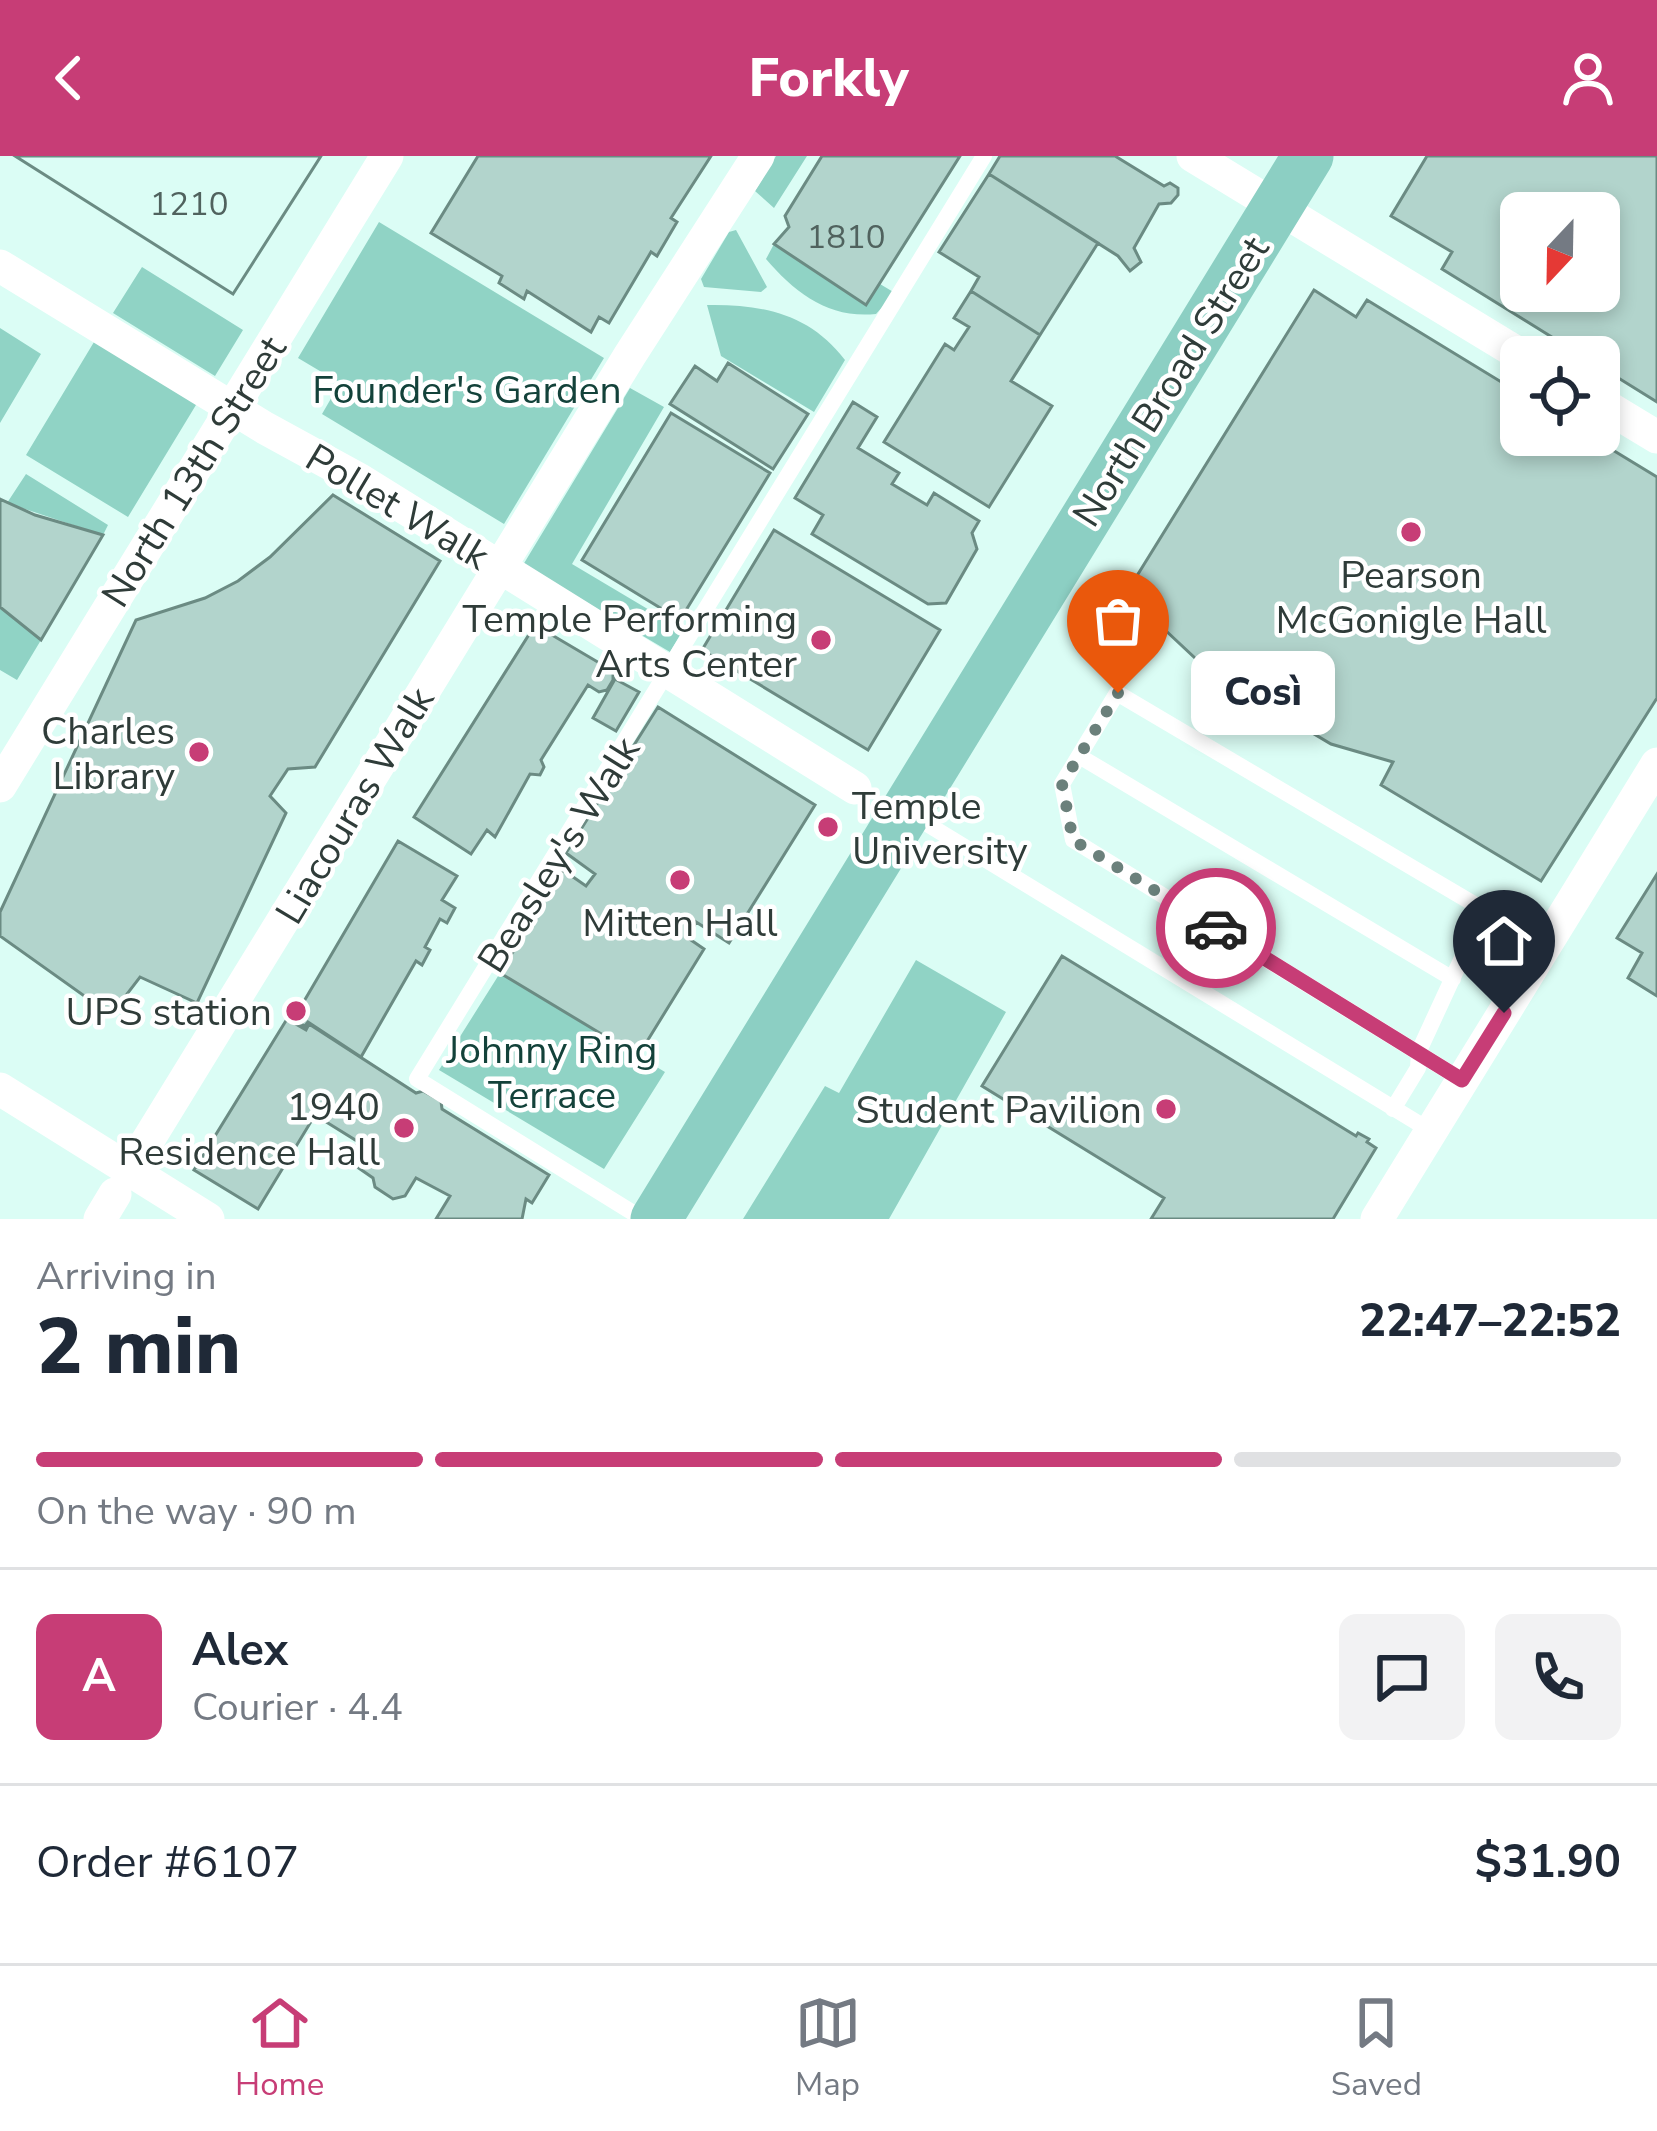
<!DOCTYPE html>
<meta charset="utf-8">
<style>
body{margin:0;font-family:"Nunito Sans",sans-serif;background:#f2f2f3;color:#1f2937;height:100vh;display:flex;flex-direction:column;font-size:45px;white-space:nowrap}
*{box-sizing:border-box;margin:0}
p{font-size:39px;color:#747a83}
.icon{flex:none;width:66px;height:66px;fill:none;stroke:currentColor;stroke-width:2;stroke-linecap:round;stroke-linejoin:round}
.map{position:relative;height:1063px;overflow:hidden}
.sheet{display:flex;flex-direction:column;background:#fff;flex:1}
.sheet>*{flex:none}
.needle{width:78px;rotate:202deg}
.buttons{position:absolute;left:1500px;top:36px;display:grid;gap:24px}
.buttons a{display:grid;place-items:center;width:120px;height:120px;border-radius:18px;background:#fff;box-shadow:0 6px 18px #0003;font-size:60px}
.pin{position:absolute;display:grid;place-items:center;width:102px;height:102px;color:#fff;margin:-123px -51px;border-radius:50% 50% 50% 0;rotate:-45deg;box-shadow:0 0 12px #0007}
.pin .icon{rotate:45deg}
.courier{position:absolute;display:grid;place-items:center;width:120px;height:120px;margin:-60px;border:9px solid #c73d76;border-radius:50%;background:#fff;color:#222;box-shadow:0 3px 15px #0007}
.bubble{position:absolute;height:84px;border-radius:18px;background:#fff;box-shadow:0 6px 18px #0003;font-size:39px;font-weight:800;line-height:84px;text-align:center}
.summary em{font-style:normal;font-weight:800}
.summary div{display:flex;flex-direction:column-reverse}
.summary{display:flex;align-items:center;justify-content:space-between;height:204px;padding:0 36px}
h1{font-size:78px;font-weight:800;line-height:90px}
.bar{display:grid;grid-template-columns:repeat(4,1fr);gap:18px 12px;align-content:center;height:144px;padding:0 36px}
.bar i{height:15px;border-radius:9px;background:#e0e1e3}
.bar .current{background:#c73d76}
.bar p{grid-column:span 4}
.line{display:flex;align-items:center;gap:30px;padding:0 36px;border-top:3px solid #e0e1e3}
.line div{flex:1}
.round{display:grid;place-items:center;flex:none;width:126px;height:126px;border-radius:18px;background:#f2f2f3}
header{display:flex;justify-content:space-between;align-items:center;height:156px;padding:0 36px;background:#c73d76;color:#fff;font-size:54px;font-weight:800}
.menu{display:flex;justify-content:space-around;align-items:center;height:168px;border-top:3px solid #e0e1e3;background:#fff;font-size:33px;color:#747a83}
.menu a{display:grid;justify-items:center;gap:6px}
.menu .current{color:#c73d76}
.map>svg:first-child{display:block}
.green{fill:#90d3c5}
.building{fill:#b2d4cc;stroke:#6b8b83;stroke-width:3;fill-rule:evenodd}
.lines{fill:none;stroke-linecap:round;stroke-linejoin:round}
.lane{stroke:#fff;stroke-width:16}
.street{stroke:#fff;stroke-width:33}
.primary{stroke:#8ccfc3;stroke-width:51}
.done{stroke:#6b807b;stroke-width:12;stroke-dasharray:0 21.6}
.route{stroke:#c73d76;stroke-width:15}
.poi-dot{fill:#c73d76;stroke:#fff;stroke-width:4.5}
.labels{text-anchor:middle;stroke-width:9;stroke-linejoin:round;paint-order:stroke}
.number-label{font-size:33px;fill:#50625e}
.street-label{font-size:39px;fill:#2f3c39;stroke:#fff}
.park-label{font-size:39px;fill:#13423a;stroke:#fff}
.poi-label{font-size:39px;fill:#2f3c39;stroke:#fff;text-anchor:end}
</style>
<header><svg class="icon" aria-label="back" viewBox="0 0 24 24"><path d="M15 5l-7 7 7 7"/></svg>Forkly<svg class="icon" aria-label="person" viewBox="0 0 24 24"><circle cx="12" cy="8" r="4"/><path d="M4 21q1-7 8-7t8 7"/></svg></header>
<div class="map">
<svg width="1657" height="1063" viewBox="0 0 1657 1063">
<rect width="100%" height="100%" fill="#dbfdf5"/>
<path class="green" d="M776 0H807L774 52 755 35Z
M379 66 604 202 504 368 322 258 340 227 298 202Z
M736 74 767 131 761 136 704 131 701 123 729 76Z
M774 88 865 149 880 128 895 137 876 158C829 163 795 137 766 103Z
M142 111 243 174 215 220 113 157Z
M707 149C763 148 810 158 845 204L814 256 721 200Z
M0 172 41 198 0 267Z
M97 181 199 244 128 361 26 299Z
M630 232 664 251 572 408 683 474 670 496 523 409Z
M26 318 108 369 103 379 7 347Z
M0 451 41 484 17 524 0 514Z
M916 804 1006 856 889 1063H743L825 930 839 937Z
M500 817 665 916 604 1013 439 914Z"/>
<path class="building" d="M15 0H321L233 138Z
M15 0H321L233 138Z
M478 0H711L671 62 677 66 657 100 651 96 609 167 599 161 591 176 527 135 524 143 499 127 502 120 431 77Z
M822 0H960L866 149 774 88 789 71 785 60Z
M1000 0H1115L1164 30 1170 27 1178 32V39L1171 47 1159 48 1134 92 1141 106 1130 115 1118 100 989 18Z
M1427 0H1657V246L1599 210V201H1584L1442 113 1452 96 1391 60ZM1521 57H1599V135H1521Z
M989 18 1098 87 1040 179 971 135 979 121 939 96Z
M1314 134 1356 161 1367 144 1521 238V279H1588L1657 321V542L1541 725 1381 629 1393 606 1331 588 1210 516 1148 458 1154 446 1130 431Z
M971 135 1040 179 1011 225 1052 250 989 351 884 286 945 188 954 194 969 171 954 162Z
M728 207 808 258 773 313 670 248 695 210 717 225Z
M853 246 877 261 858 292 899 317 892 328 927 349 934 337 979 365 972 377 977 393 946 447 928 448 812 378 823 359 795 342Z
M671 257 770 317 680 464 582 404Z
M333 339 440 405 315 611 288 613 270 640 286 657 197 847 140 821 111 859 0 780V756L136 464 205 442 238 425 270 401Z
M0 343 35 359 103 379 41 484 0 451Z
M774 374 940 474 868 594 702 494Z
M535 469 613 515V524L607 534 599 536 588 529 541 604 544 611 540 619 530 618 495 681 487 674 471 698 414 661Z
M615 523 639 536 616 575 593 562Z
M658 551 815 649 729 787 696 766 688 782 704 793 638 900 500 817 563 714 586 730 595 718 566 697Z
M398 685 457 720 442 744 455 752 447 767 440 763 425 791 430 794 422 809 416 805 361 901 308 866 305 870 293 864Z
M1657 718V840L1628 822 1642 797 1617 782Z
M1062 800 1356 980 1358 977 1369 983 1367 986 1376 992 1333 1063H1151L1164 1042 982 930Z
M287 863 306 874 309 868 416 937 423 935 441 945 442 953 549 1019 532 1047 526 1043 522 1063H436L450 1040 416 1022 405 1040 393 1043 375 1031 373 1022 350 1006 347 997 360 987 315 959 258 1053 194 1014Z"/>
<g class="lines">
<path class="lane" d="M1079 600 1453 823
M909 657 1431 975
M1462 924 1073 684 1062 628 1117 537 1545 790
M1393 953 1418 912 1419 895 1484 754
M643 1063 417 923 984 0"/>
<path class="street" d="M1193 0 1524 201
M0 110 265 272 360 324 855 632
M1599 246 1657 281
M0 630 387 0
M0 933 208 1063
M142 994 630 199 758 0
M100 1063 115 1038
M1377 1063 1657 608"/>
<path class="primary" d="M656 1063 1308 0"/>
</g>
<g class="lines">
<path class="done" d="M1118 537 1062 628 1073 684 1216 772"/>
<path class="route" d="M1216 772 1462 924 1504 857"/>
</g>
<g class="poi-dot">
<circle cx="1411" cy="376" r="12"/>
<circle cx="821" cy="484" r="12"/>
<circle cx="199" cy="596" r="12"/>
<circle cx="828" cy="671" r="12"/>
<circle cx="680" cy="724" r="12"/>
<circle cx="296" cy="855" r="12"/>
<circle cx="1166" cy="953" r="12"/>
<circle cx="404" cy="972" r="12"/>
</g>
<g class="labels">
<g class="number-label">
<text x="189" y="59">1210</text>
<text x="846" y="92">1810</text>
</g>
<g class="street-label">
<text transform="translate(1170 225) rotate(-58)" y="14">North Broad Street</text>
<text transform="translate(193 315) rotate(-58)" y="14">North 13th Street</text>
<text transform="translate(398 350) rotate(31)" y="14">Pollet Walk</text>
<text transform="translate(354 649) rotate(-59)" y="14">Liacouras Walk</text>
<text transform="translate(558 698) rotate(-58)" y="14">Beasley's Walk</text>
</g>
<g class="park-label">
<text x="467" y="247">Founder's Garden</text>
<text x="552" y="907">Johnny Ring<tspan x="552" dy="45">Terrace</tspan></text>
</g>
<g class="poi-label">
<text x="1411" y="432" text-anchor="middle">Pearson<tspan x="1411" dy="45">McGonigle Hall</tspan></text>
<text x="797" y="476">Temple Performing<tspan x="797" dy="45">Arts Center</tspan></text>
<text x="175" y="588">Charles<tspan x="175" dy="45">Library</tspan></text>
<text x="852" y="663" text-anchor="start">Temple<tspan x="852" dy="45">University</tspan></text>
<text x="680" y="780" text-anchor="middle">Mitten Hall</text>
<text x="272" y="869">UPS station</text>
<text x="380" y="964">1940<tspan x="380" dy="45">Residence Hall</tspan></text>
<text x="1142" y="967">Student Pavilion</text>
</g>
</g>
</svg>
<div class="buttons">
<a><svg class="needle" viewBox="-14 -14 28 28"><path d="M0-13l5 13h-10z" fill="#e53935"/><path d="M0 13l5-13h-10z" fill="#747a83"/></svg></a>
<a><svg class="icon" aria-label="locate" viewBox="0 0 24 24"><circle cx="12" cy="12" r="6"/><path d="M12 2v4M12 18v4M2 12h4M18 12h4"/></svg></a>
</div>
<div class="pin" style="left:1118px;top:537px;background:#ea580c"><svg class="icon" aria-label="bag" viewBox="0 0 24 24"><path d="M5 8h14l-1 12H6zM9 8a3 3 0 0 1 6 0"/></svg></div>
<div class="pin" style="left:1504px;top:857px;background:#1f2937"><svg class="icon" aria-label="home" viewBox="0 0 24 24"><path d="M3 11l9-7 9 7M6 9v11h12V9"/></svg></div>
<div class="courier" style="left:1216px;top:772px"><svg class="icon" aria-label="car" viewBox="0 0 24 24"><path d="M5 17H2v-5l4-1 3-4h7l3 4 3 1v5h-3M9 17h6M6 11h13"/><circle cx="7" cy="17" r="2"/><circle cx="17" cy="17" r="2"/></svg></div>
<div class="bubble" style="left:1191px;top:495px;width:144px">Così</div>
</div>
<section class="sheet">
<div class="summary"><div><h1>2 min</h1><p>Arriving in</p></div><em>22:47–22:52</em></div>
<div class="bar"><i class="current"></i><i class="current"></i><i class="current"></i><i></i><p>On the way · 90 m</p></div>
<div class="line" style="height:216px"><b class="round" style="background:#c73d76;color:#fff">A</b><div><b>Alex</b><p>Courier · 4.4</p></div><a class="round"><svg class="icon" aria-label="chat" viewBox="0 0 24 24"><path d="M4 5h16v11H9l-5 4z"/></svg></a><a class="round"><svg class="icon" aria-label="phone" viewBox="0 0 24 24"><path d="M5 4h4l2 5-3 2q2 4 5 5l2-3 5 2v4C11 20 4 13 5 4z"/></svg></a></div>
<div class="line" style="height:156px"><div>Order #6107</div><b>$31.90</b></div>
</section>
<nav class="menu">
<a class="current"><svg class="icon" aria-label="home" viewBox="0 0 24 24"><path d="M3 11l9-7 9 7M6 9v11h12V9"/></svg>Home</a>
<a><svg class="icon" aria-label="map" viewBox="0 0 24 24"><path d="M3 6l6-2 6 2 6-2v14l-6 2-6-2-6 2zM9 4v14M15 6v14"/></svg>Map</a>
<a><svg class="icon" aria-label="saved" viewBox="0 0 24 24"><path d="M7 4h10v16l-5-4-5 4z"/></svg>Saved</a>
</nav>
